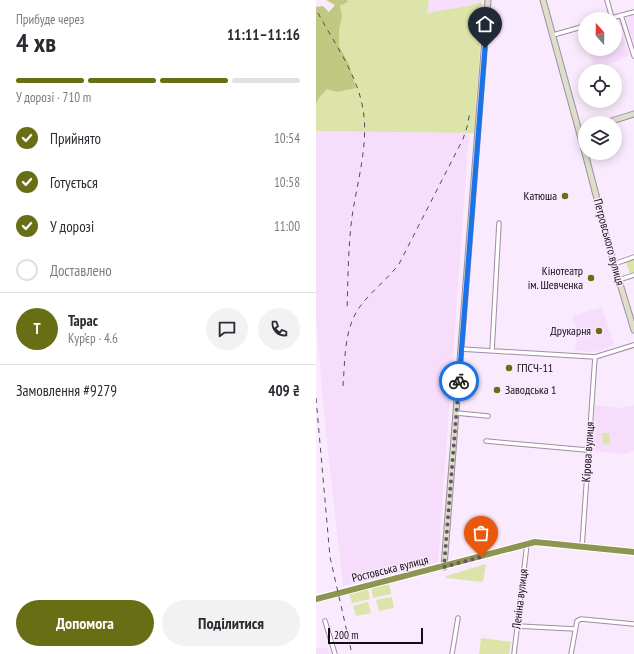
<!DOCTYPE html>
<html lang="uk">
<meta charset="utf-8">
<style>
body{margin:0;font-family:"PT Sans Narrow",sans-serif;background:#f2f2f3;color:#2b2b33;height:100vh;display:flex;flex-direction:column;font-size:15px;white-space:nowrap}
*{box-sizing:border-box;margin:0}
p{font-size:13px;color:#7c7c81}
.icon{flex:none;width:22px;height:22px;fill:none;stroke:currentColor;stroke-width:2;stroke-linecap:round;stroke-linejoin:round}
.map{position:relative;flex:1;overflow:hidden}
.side{display:flex;flex-direction:column;background:#fff;width:316px}
.side>*{flex:none}
.needle{width:26px;rotate:340deg}
.fabs{position:absolute;left:262px;top:12px;display:grid;gap:8px}
.fabs a{display:grid;place-items:center;width:44px;height:44px;border-radius:50%;background:#fff;box-shadow:0 2px 10px #0003;font-size:20px}
.scale{position:absolute;left:12px;bottom:10px;width:95px;box-sizing:border-box;padding-left:4px;border:2px solid #140d16;border-top:0;font-size:11px;line-height:14px;white-space:nowrap;color:#140d16;-webkit-text-stroke:3px #faeafd;paint-order:stroke}
.pin{position:absolute;display:grid;place-items:center;width:34px;height:34px;color:#fff;margin:-41px -17px;border-radius:50% 50% 50% 0;rotate:-45deg;box-shadow:0 0 4px #0007}
.pin .icon{rotate:45deg}
.courier{position:absolute;display:grid;place-items:center;width:40px;height:40px;margin:-20px;border:3px solid #1a73e8;border-radius:50%;background:#fff;color:#222;box-shadow:0 1px 5px #0007}
.head em{font-style:normal;font-weight:700}
.head div{display:flex;flex-direction:column-reverse}
.head{display:flex;align-items:center;justify-content:space-between;height:68px;padding:0 16px}
h1{font-size:26px;font-weight:700;line-height:30px}
.bar{display:grid;grid-template-columns:repeat(4,1fr);gap:6px 4px;align-content:center;height:48px;padding:0 16px}
.bar i{height:5px;border-radius:3px;background:#e1e1e2}
.bar .on{background:#686e14}
.bar p{grid-column:span 4}
.line{display:flex;align-items:center;gap:10px;padding:0 16px;border-top:1px solid #e1e1e2}
.line div{flex:1}
.round{display:grid;place-items:center;flex:none;width:42px;height:42px;border-radius:21px;background:#f2f2f3}
ol{padding:0 16px;list-style:none}
li{display:flex;align-items:center;gap:12px;height:44px}
li p{margin-inline-start:auto}
li .icon{padding:4px;border-radius:50%;background:#686e14;color:#fff;stroke-width:4}
li:last-child{color:#7c7c81}
li i{width:22px;height:22px;border:2px solid #e1e1e2;border-radius:50%}
.button{display:flex;gap:8px;margin-top:auto;padding:8px 16px}
.button a{flex:1;height:46px;border-radius:24px;background:#686e14;color:#fff;font-size:16px;font-weight:700;line-height:46px;text-align:center}
.button a+a{background:#f2f2f3;color:#2b2b33}
main{display:flex;flex:1;min-height:0}
.map>svg:first-child{display:block}
.built{fill:#f7ddfc}
.green{fill:#dde4a9}
.forest{fill:#c1c882}
.lines{fill:none;stroke-linecap:round;stroke-linejoin:round}
.street-casing{stroke:#a08da3;stroke-width:5.5}
.secondary-casing{stroke:#a08da3;stroke-width:7}
.highway-casing{stroke:#fff;stroke-width:8}
.street{stroke:#fff;stroke-width:3.5}
.secondary{stroke:#dddfcb;stroke-width:5}
.highway{stroke:#8e9551;stroke-width:6}
.rail{stroke:#554c58;stroke-width:1;stroke-dasharray:5 5;stroke-linecap:butt}
.done{stroke:#645a67;stroke-width:4;stroke-dasharray:0 7.2}
.route{stroke:#1a73e8;stroke-width:5}
.poi-dot{fill:#686e14;stroke:#faeafd;stroke-width:1.5}
.labels{text-anchor:middle;stroke-width:3;stroke-linejoin:round;paint-order:stroke}
.poi-label{font-size:12px;fill:#140d16;stroke:#faeafd;text-anchor:end}
.street-label{font-size:12px;fill:#140d16;stroke:#faeafd}
</style>
<main>
<section class="side">
<div class="head"><div><h1>4 хв</h1><p>Прибуде через</p></div><em>11:11–11:16</em></div>
<div class="bar"><i class="on"></i><i class="on"></i><i class="on"></i><i></i><p>У дорозі · 710 m</p></div>
<ol>
<li><svg class="icon" aria-label="check" viewBox="0 0 24 24"><path d="M5 12l5 5 9-10"/></svg>Прийнято<p>10:54</p></li>
<li><svg class="icon" aria-label="check" viewBox="0 0 24 24"><path d="M5 12l5 5 9-10"/></svg>Готується<p>10:58</p></li>
<li><svg class="icon" aria-label="check" viewBox="0 0 24 24"><path d="M5 12l5 5 9-10"/></svg>У дорозі<p>11:00</p></li>
<li><i></i>Доставлено</li>
</ol>
<div class="line" style="height:72px"><b class="round" style="background:#686e14;color:#fff">Т</b><div><b>Тарас</b><p>Кур’єр · 4.6</p></div><a class="round"><svg class="icon" aria-label="chat" viewBox="0 0 24 24"><path d="M4 5h16v11H9l-5 4z"/></svg></a><a class="round"><svg class="icon" aria-label="phone" viewBox="0 0 24 24"><path d="M5 4h4l2 5-3 2q2 4 5 5l2-3 5 2v4C11 20 4 13 5 4z"/></svg></a></div>
<div class="line" style="height:52px"><div>Замовлення #9279</div><b>409 ₴</b></div>
<div class="button"><a>Допомога</a><a>Поділитися</a></div>
</section>
<div class="map">
<svg width="318" height="654" viewBox="0 0 318 654">
<rect width="100%" height="100%" fill="#faeafd"/>
<path class="built" d="M113 0H166L165 2 152 6 111 13Z
M318 15V45L310 18Z
M302 23 313 56 280 70 272 49H299V24Z
M0 131 153 133 122 563 27 586 9 424 0 317Z
M286 307 298 345 280 352 259 351 261 330 256 316Z
M279 405 304 408 318 405V451L308 454 276 451Z
M11 647 13 654H0V649Z"/>
<path class="green" d="M31 0H113L111 13 152 6 165 2 167 8 158 133 0 131V104L2 98 33 64C30 59 23 51 23 44 21 31 26 19 24 6L32 2Z
M318 259V273L314 274 310 262Z
M286 433H293L294 444 287 445Z
M170 564 167 582 130 578V576Z
M73 584 75 594 57 598 55 588Z
M52 589 54 599 36 603 33 594Z
M76 597 78 608 63 611 60 600Z
M52 602 55 613 40 616 37 606Z
M165 638 195 642 193 654H163Z"/>
<path class="forest" d="M10 0H31L32 2 24 6 26 16 23 30V46L33 64 40 88 21 92 11 89 3 98 0 104V7L7 6 13 12 19 5Z"/>
<g class="lines">
<defs>
<path id="street" d="M291 0 296 18
M305 15 318 56
M292 19 318 12
M237 35 269 26
M298 264 318 257
M303 280 318 275
M145 349 279 357 318 345
M176 351 183 223
M140 413 172 416
M170 441 271 450
M266 547 279 357
M9 621 19 654
M201 626 259 629
M136 654 142 618
M198 654 211 544
M255 654 261 621 265 619 318 624"/>
<path id="secondary" d="M227 0 269 153
M289 123 318 114
M269 153 298 264 318 330
M128 567 172 0"/>
<path id="highway" d="M0 599 219 542 318 552"/>
</defs>
<use href="#street" class="street-casing"/>
<use href="#secondary" class="secondary-casing"/>
<use href="#highway" class="highway-casing"/>
<use href="#street" class="street"/>
<use href="#secondary" class="secondary"/>
<use href="#highway" class="highway"/>
<path class="rail" d="M2 13C18 43 41 74 47 109 53 144 41 182 36 217 32 248 32 280 31 311
M27 386C29 361 28 329 43 308 54 292 71 280 83 264L147 139 151 127 154 112
M0 398 14 557 36 654"/>
</g>
<g class="lines">
<path class="done" d="M143 381 128 567 165 557"/>
<path class="route" d="M143 381 169 48"/>
</g>
<g class="poi-dot">
<circle cx="249" cy="196" r="4"/>
<circle cx="275" cy="278" r="4"/>
<circle cx="283" cy="331" r="4"/>
<circle cx="193" cy="368" r="4"/>
<circle cx="181" cy="390" r="4"/>
</g>
<g class="labels">
<g class="poi-label">
<text x="241" y="200">Катюша</text>
<text x="267" y="275">Кінотеатр<tspan x="267" dy="14">ім. Шевченка</tspan></text>
<text x="275" y="335">Друкарня</text>
<text x="201" y="372" text-anchor="start">ГПСЧ-11</text>
<text x="189" y="394" text-anchor="start">Заводська 1</text>
</g>
<g class="street-label">
<text transform="translate(293 242) rotate(75)" y="4">Петровського вулиця</text>
<text transform="translate(272 452) rotate(-86)" y="4">Кірова вулиця</text>
<text transform="translate(74 569) rotate(-14)" y="4">Ростовська вулиця</text>
<text transform="translate(204 599) rotate(-83)" y="4">Леніна вулиця</text>
</g>
</g>
</svg>
<div class="fabs">
<a><svg class="needle" viewBox="-14 -14 28 28"><path d="M0-13l5 13h-10z" fill="#e53935"/><path d="M0 13l5-13h-10z" fill="#7c7c81"/></svg></a>
<a><svg class="icon" aria-label="locate" viewBox="0 0 24 24"><circle cx="12" cy="12" r="6"/><path d="M12 2v4M12 18v4M2 12h4M18 12h4"/></svg></a>
<a><svg class="icon" aria-label="layers" viewBox="0 0 24 24"><path d="M12 4l9 5-9 5-9-5zM3 14l9 5 9-5"/></svg></a>
</div>
<div class="scale">200 m</div>
<div class="pin" style="left:165px;top:557px;background:#ea580c"><svg class="icon" aria-label="bag" viewBox="0 0 24 24"><path d="M5 8h14l-1 12H6zM9 8a3 3 0 0 1 6 0"/></svg></div>
<div class="pin" style="left:169px;top:48px;background:#1f2937"><svg class="icon" aria-label="home" viewBox="0 0 24 24"><path d="M3 11l9-7 9 7M6 9v11h12V9"/></svg></div>
<div class="courier" style="left:143px;top:381px"><svg class="icon" aria-label="bike" viewBox="0 0 24 24"><circle cx="6" cy="16" r="4"/><circle cx="18" cy="16" r="4"/><path d="M6 16l4-8h5l3 8M10 8l3 8H6M13 5h3"/></svg></div>
</div>
</main>
